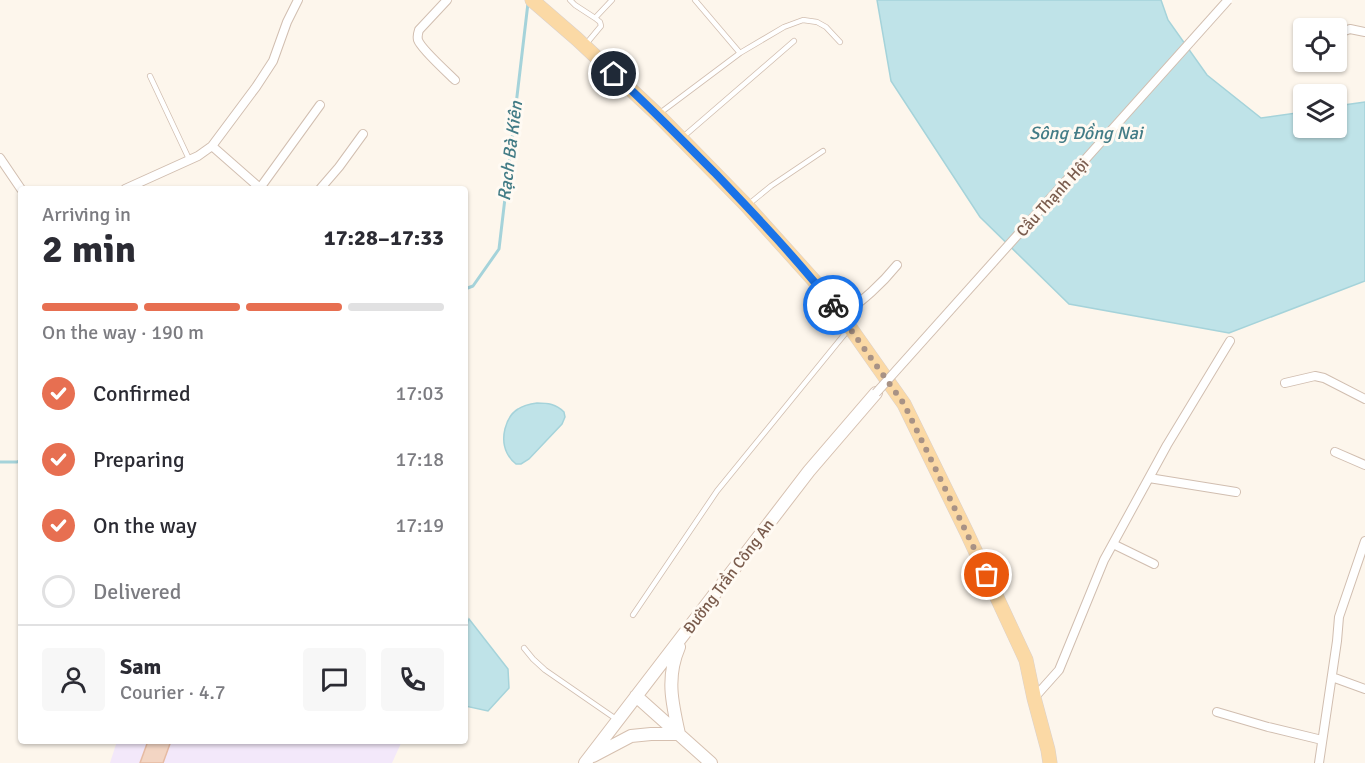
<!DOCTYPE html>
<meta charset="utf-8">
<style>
body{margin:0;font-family:Signika,sans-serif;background:#f7f7f7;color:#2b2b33;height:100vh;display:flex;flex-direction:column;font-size:22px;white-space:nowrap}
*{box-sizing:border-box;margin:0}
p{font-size:20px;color:#7c7c81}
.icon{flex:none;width:33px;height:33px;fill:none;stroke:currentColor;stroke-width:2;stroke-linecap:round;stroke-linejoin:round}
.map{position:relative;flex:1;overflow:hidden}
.sheet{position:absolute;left:18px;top:186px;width:450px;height:558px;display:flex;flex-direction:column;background:#fff;border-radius:6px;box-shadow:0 2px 4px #0004}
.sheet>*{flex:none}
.tools{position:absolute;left:1293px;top:18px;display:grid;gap:12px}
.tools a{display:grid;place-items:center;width:54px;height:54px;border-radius:6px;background:#fff;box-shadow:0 2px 4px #0004;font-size:30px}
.pin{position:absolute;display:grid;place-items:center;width:51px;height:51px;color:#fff;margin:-26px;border:3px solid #fff;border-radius:50%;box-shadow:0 2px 6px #0007}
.courier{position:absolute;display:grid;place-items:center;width:60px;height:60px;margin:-30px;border:4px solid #1a73e8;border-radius:50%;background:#fff;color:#222;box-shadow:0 2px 8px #0007}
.overview em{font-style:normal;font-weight:700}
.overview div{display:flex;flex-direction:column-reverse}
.overview{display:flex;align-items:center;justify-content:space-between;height:102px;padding:0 24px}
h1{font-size:39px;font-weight:700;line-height:45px}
.bar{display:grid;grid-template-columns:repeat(4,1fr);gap:9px 6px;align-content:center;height:72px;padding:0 24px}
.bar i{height:8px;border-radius:4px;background:#e1e1e2}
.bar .active{background:#e76f51}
.bar p{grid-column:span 4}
.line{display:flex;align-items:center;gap:15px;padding:0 24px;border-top:2px solid #e1e1e2}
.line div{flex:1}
.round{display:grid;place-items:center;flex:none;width:63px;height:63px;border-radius:6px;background:#f7f7f7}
ol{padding:0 24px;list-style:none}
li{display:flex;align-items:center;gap:18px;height:66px}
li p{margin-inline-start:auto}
li .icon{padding:6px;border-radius:50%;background:#e76f51;color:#fff;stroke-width:4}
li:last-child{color:#7c7c81}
li i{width:33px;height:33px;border:3px solid #e1e1e2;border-radius:50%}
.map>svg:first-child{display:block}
.education{fill:#f3e8fa}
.water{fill:#bfe3e8;stroke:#a5d3da;stroke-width:1.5}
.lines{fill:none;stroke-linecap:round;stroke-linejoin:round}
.stream{stroke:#a5d3da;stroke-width:3}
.building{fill:#f3d5c3;stroke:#e6bba3;stroke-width:1.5}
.lane-casing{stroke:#d1beb0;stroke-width:6}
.street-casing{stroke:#d1beb0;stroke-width:10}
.secondary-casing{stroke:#d6c0b0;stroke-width:14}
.primary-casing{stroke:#dad1cd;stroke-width:15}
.lane{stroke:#fff;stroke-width:4.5}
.street{stroke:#fff;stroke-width:8}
.secondary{stroke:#fff;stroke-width:12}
.primary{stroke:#fbd9a5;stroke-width:14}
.street-bridge-casing{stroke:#d1beb0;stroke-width:10;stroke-linecap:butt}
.street-bridge{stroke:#fff;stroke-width:8}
.done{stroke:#a89285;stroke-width:6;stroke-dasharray:0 10.8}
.route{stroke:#1a73e8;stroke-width:8}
.labels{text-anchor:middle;stroke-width:6;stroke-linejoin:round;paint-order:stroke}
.street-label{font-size:16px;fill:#7a5c4d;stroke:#fffaf3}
.water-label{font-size:18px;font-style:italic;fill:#437c86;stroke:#fffaf3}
</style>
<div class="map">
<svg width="1365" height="763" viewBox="0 0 1365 763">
<rect width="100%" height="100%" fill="#fdf6ec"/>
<path class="education" d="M117 741H402L392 763H110Z"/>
<path class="water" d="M877 0H1161L1168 20 1207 75 1261 118 1303 112 1304 128H1336L1337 106 1365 102V281L1229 333 1069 304 980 217 891 81Z
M537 403C548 403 556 404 564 412L565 417 562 424 529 459 521 464H516C512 461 509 457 507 453 500 439 505 417 518 409 524 405 530 404 537 403Z
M469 619 508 669 509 688 488 711 465 706V629Z"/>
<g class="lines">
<path class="stream" d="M465 289 473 286 499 249 528 3
M0 462H17L21 460"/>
</g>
<path class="building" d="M148 741H171L163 763H140Z"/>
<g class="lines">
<defs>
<path id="lane" d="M570 0 575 5 595 18
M586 44 601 26 600 22 595 18 612 0
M740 53 784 27 803 20 817 22 826 27 840 42
M150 76 189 159
M660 113 740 53 695 0
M683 137 794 41
M749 204 771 186 823 151
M633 615 717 491 848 330
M524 648 533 659 545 670 616 719"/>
<path id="street" d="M447 0 419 30C418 33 417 36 418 40 421 49 447 72 455 80
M1336 34 1350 29 1365 32
M212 146 261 189
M0 158 21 189
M260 188 320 105
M125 189 198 156 212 146 256 87 273 61 287 22 298 0
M320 189 339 167 363 134
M842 316C864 299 880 286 897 265
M1285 383 1315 376 1324 378 1365 399
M1335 452 1365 465
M1149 478 1236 492
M1113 544 1154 564
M1332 677 1365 689
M1034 698 1059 670 1104 560 1167 445 1230 341
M1217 712 1268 727 1322 740
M1319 763 1337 641 1339 617 1365 541"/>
<path id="secondary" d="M636 696 711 763
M593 756 631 736 651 734H679C672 703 666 677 679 647
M585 763 809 471 876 393"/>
<path id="primary" d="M532 0 577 39 658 115 747 206 818 285 842 316 904 404 967 533 1026 660 1034 698 1048 750 1050 763"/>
</defs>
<use href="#lane" class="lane-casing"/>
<use href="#street" class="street-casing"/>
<use href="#secondary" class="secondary-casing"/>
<use href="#primary" class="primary-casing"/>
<use href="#lane" class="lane"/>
<use href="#street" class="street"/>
<use href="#secondary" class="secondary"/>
<use href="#primary" class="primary"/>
<defs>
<path id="street-bridge" d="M876 393 1228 0"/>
</defs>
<use href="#street-bridge" class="street-bridge-casing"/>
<use href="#street-bridge" class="street-bridge"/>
</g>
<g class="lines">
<path class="done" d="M833 305 904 404 987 575"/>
<path class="route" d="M614 74C649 106 682 140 716 174 756 216 797 259 833 305"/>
</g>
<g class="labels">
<g class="street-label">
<text transform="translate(1052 197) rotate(-48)" y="6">Cầu Thạnh Hội</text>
<text transform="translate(728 576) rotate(-53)" y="6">Đường Trần Công An</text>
</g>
<g class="water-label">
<text x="1086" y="139">Sông Đồng Nai</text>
<text transform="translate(510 151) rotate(-83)" y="6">Rạch Bà Kiên</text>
</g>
</g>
</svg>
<div class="tools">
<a><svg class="icon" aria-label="locate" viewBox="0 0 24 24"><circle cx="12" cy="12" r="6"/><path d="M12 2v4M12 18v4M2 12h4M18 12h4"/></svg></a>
<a><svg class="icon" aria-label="layers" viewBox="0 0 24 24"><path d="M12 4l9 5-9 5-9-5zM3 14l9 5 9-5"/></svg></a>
</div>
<div class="pin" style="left:987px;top:575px;background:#ea580c"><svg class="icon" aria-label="bag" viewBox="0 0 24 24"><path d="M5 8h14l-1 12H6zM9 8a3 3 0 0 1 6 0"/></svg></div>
<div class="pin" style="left:614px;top:74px;background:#1f2937"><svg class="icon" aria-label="home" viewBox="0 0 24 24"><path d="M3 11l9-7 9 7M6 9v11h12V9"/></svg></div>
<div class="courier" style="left:833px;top:305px"><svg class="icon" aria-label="bike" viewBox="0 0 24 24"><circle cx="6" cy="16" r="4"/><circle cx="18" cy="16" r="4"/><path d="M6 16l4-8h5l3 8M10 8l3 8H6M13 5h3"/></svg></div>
<section class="sheet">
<div class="overview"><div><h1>2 min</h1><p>Arriving in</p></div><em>17:28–17:33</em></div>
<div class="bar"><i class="active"></i><i class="active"></i><i class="active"></i><i></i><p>On the way · 190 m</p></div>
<ol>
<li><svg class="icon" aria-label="check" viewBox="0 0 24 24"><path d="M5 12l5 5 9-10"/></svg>Confirmed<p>17:03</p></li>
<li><svg class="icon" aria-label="check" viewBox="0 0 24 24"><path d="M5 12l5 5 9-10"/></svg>Preparing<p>17:18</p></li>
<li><svg class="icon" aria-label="check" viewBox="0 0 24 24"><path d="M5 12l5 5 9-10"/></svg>On the way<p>17:19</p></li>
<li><i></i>Delivered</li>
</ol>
<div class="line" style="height:108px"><a class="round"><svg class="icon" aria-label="person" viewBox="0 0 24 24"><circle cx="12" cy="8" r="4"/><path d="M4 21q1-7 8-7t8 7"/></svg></a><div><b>Sam</b><p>Courier · 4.7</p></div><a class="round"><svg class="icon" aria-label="chat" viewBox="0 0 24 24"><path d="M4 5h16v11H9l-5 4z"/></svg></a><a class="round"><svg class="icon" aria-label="phone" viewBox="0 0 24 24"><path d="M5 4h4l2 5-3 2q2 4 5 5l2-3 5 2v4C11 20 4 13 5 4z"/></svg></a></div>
</section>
</div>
